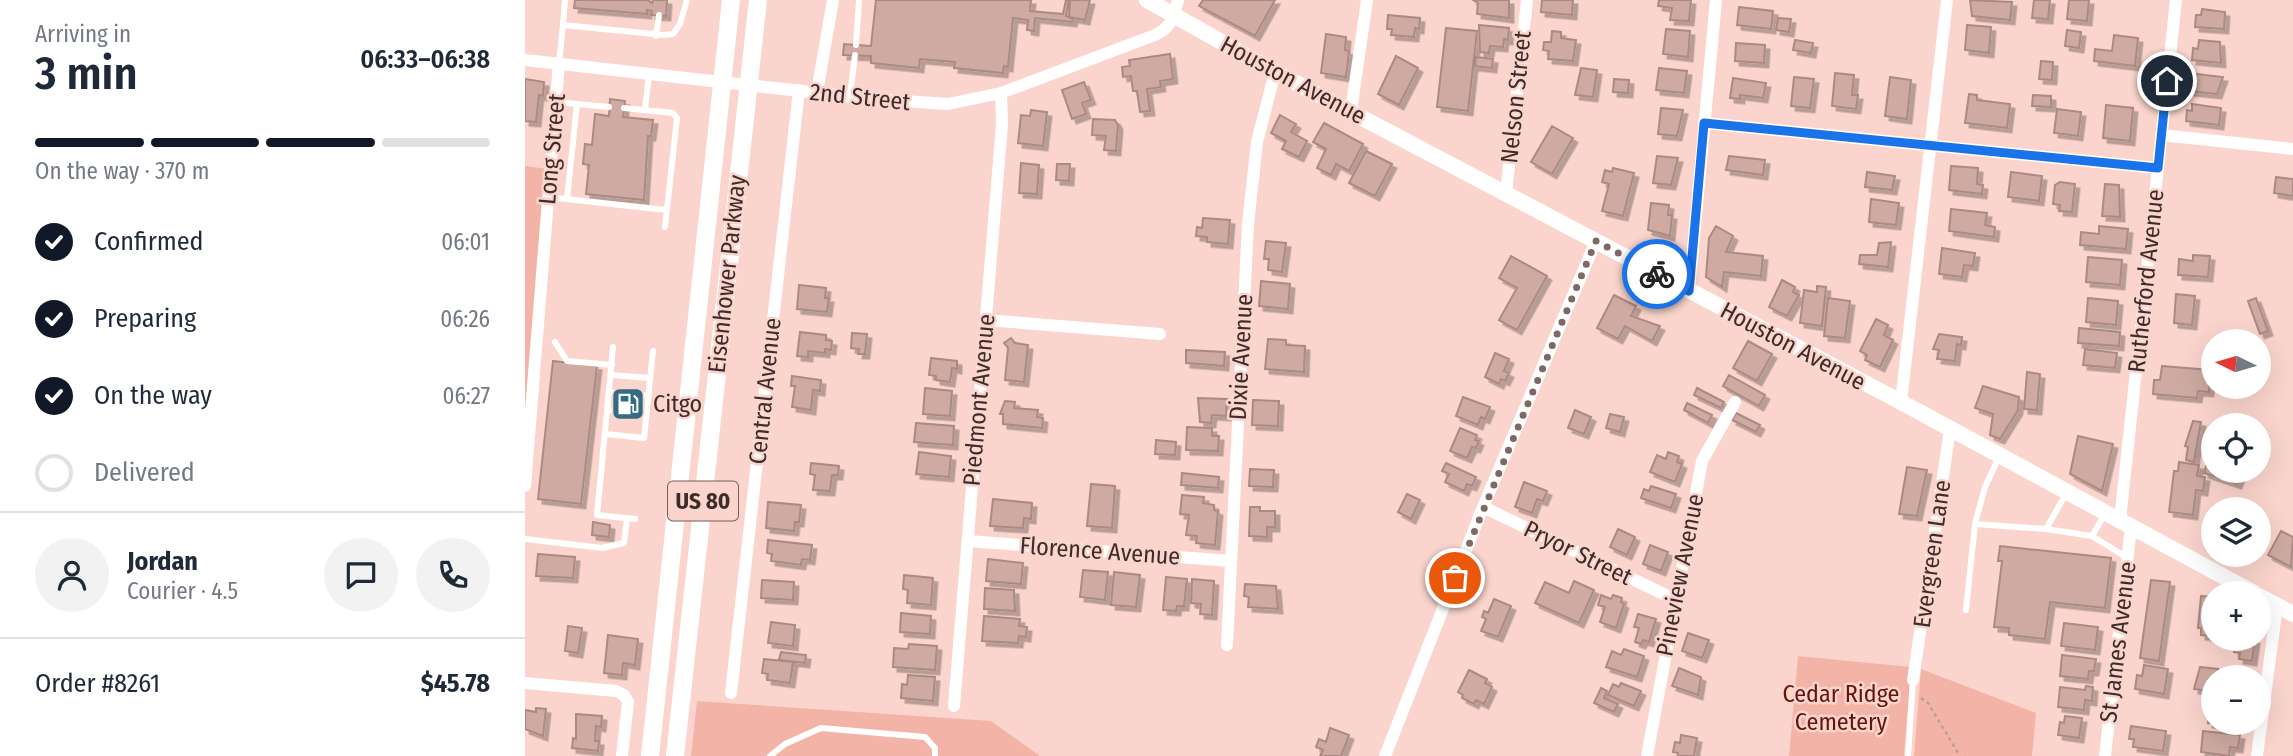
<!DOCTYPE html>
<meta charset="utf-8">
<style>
body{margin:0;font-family:"Fira Sans Condensed",sans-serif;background:#f2f2f3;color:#1f2937;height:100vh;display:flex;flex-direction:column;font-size:26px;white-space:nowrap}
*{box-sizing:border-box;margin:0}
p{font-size:23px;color:#747a83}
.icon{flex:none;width:38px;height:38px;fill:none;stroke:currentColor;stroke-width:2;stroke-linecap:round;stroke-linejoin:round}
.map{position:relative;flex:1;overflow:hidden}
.panel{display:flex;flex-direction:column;background:#fff;width:525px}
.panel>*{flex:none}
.needle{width:46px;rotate:275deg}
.fabs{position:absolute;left:1676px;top:329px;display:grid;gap:14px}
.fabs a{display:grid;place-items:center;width:70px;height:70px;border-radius:50%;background:#fff;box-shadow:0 7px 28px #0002;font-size:35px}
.pin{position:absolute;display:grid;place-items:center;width:60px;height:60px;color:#fff;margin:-30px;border:4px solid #fff;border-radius:50%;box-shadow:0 2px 7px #0007}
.courier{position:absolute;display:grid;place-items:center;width:70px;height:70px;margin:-35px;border:5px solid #1a73e8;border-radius:50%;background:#fff;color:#222;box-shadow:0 2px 9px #0007}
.summary em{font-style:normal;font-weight:600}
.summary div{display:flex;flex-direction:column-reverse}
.summary{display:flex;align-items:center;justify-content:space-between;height:119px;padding:0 35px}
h1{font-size:46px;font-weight:600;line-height:52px}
.bar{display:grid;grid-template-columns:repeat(4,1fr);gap:10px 7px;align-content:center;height:84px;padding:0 35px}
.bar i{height:9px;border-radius:5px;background:#e0e1e3}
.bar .active{background:#111827}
.bar p{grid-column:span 4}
.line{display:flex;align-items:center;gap:18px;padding:0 35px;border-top:2px solid #e0e1e3}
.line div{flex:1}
.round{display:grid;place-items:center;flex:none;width:74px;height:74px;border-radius:37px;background:#f2f2f3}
ol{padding:0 35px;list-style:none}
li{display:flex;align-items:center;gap:21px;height:77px}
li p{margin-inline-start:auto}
li .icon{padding:7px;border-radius:50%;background:#111827;color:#fff;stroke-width:4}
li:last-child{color:#747a83}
li i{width:38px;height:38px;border:4px solid #e0e1e3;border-radius:50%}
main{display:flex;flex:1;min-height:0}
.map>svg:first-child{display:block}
.green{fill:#f3b4a7}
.building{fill:#ceaaa2;stroke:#ac8982;stroke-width:2;filter:url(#shadow)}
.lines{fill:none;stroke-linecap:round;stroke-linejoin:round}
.path{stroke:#bd9e98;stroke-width:2.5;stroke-dasharray:3.5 3.5;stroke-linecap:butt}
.lane{stroke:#fff;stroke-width:6}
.street{stroke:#fff;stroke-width:12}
.secondary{stroke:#fff;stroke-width:16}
.primary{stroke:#fff;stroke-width:18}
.done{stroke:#7f6863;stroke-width:7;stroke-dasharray:0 12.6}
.route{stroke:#1a73e8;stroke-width:9}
.labels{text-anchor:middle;stroke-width:5;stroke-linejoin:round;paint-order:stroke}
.shield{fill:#fbd5cd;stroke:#755f5b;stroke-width:2}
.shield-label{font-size:23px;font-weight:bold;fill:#3c2d2a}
.street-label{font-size:24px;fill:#3c2d2a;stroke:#fbd5cd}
.poi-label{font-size:24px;fill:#3c2d2a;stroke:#fbd5cd;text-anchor:start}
.park-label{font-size:24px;fill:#671508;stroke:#fbd5cd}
</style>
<main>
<section class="panel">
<div class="summary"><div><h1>3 min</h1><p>Arriving in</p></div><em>06:33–06:38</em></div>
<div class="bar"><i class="active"></i><i class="active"></i><i class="active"></i><i></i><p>On the way · 370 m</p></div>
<ol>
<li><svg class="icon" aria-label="check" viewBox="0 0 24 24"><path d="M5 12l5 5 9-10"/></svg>Confirmed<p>06:01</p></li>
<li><svg class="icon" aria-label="check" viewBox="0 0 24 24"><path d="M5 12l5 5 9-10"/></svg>Preparing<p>06:26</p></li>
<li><svg class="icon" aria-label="check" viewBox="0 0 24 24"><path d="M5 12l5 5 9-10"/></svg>On the way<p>06:27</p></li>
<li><i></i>Delivered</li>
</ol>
<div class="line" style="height:126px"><a class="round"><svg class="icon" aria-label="person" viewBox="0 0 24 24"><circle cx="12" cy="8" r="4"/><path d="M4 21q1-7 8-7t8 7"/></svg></a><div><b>Jordan</b><p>Courier · 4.5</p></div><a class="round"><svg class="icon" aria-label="chat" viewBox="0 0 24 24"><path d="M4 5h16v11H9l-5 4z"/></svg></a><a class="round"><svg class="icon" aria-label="phone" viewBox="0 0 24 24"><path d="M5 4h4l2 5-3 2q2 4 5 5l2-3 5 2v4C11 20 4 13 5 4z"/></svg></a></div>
<div class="line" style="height:91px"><div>Order #8261</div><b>$45.78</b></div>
</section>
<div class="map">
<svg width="1768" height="756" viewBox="0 0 1768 756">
<defs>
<filter id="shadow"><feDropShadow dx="4.5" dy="4.5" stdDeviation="0" flood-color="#0004"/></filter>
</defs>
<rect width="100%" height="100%" fill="#fbd5cd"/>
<path class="green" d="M0 166 23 169 0 410Z
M1273 656 1386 667 1379 756H1264Z
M1396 669 1511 713 1507 756H1389Z
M172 701 466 721 515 756H166Z"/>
<path class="building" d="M50 0H123L127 3 128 0H142L141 16 126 15 127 11 122 10V14L49 8Z
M351 0H506L505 11 538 14 541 0H544L541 16 548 19 547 22 510 18 509 31 502 30 503 20 488 18 483 67 479 66 478 73 429 68 430 62 395 59 394 68 346 63V56L318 55 319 44 346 46Z
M545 0H565L560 20 544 17Z
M678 0H750L730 36 674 6Z
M948 0H984V18L952 14 953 3Z
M1017 0H1048L1047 15 1016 12Z
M1134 0H1166L1164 21 1145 20 1147 8 1133 6Z
M1445 0 1487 2 1485 20 1447 16Z
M1509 0H1525L1523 19 1507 18Z
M1544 0H1564L1562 21 1542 19Z
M1214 7 1248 11 1246 29 1212 25Z
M1677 9 1700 12 1699 29 1670 27 1671 15H1676Z
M863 15 895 18 894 29 890 28 889 37 866 35 867 29H862Z
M1253 18 1266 19 1264 32 1251 30Z
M954 25 984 28 983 40 979 39 978 47 965 46 964 53 955 52Z
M1442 25 1466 27 1464 53 1440 50Z
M921 28 952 31 943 111 912 107Z
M1141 29 1165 31 1163 57 1138 54Z
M1542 30 1556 32 1554 48 1540 46Z
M1027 31 1036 32V38L1051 40 1048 61 1023 59 1024 51 1018 50 1019 42H1026Z
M801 34 821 37 820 50 824 51 821 77 796 73Z
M1589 35 1613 38 1610 66 1569 61 1570 49 1587 51Z
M1270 40 1288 43 1286 53 1268 50Z
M1674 40 1695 42 1696 63 1667 60 1668 48 1673 49Z
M1211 43 1240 45 1239 63 1210 61Z
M645 54 648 79 635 81 636 87 622 89 625 111 615 112 612 91H608L606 76 598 77 597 67 605 66 604 60Z
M871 56 893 68 874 105 853 94Z
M951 57 968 59 967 68 950 66Z
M1516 61 1528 62 1527 80 1514 79Z
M1056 68 1072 70 1068 97 1050 95Z
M1134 68 1162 71 1159 93 1131 90Z
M1310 73 1329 75 1327 95H1333L1331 109 1307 106Z
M1671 74 1698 77 1692 94 1664 91 1665 79H1670Z
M1269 77 1289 79 1285 108 1266 106Z
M1365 77 1386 80 1382 119 1360 116Z
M1208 78 1241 83 1238 98 1215 95V99L1205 98Z
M0 79 19 82 18 96 14 95 11 122 0 121Z
M1089 79 1104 80 1103 93 1088 92Z
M559 82 566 100 557 103 561 114 547 119 537 90Z
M1444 94 1452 95V100L1485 104 1482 128 1440 123Z
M1508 95 1526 96V107L1507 106Z
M85 99 100 101 98 117 128 120 126 136H123L119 200 61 194 64 165 58 164 60 144 67 145 70 114 84 116Z
M1667 104 1696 108 1694 125 1661 121 1662 110 1667 111Z
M1581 105 1608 108 1605 141 1578 138Z
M1136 108 1158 110 1152 136 1133 134Z
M1532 109 1556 112 1553 136 1529 133Z
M506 110 522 112 518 146 493 143 496 115 505 116Z
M755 115 771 124 766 132 782 141 774 157 757 149 761 141 746 133Z
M568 119 590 120 593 125 591 151 579 150 581 136 567 135Z
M799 123 838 144 824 171 811 164 806 175 792 168 801 149 788 142Z
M1027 126 1048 138 1027 174 1006 162Z
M841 151 867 164 850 196 824 183Z
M1132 156 1153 158 1146 185 1128 183Z
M1204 156 1240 160 1238 175 1201 170Z
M496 163 514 165 512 194 494 193Z
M532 164H545L544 181 531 180Z
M1426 166 1453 168 1452 184 1458 185 1457 194 1424 190Z
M1088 168 1109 173 1098 216 1077 211 1084 184 1077 182 1080 170 1087 172Z
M1342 172 1370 176 1367 190 1340 187Z
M1486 172 1517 176 1514 201 1483 197Z
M1751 177 1768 179V196L1749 193Z
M1535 182 1550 184 1547 212 1534 211 1535 205 1528 204 1530 185Z
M1580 184 1594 185 1595 217 1577 216Z
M1346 199 1374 203 1371 225 1344 222Z
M1126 203 1144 205 1143 215H1147L1145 236 1123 230Z
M1426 209 1462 213 1460 225 1470 227 1469 237 1424 231Z
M678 218 705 220 703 244 682 242V237L671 236 672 227 677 228Z
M1191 226 1208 236 1201 252 1238 256 1236 276 1199 272 1197 287 1181 277 1184 238Z
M1574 226 1603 229 1601 249 1555 245 1556 232 1574 234Z
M741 241 761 243 757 272 743 270 744 259H739Z
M1366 242 1363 267 1334 264 1335 255H1352L1354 243Z
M1417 248 1450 253 1448 266 1439 265 1437 277 1414 274Z
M1668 255 1685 256 1683 277 1653 275 1654 259 1668 261Z
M986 256 1022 276 992 330 974 320 992 288 974 278Z
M1563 257 1597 260 1595 285 1561 282Z
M1257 280 1270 287 1268 292 1274 295 1262 316 1244 307Z
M736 281 765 284 763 309 734 306Z
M274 285 301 288 300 298H304L302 312 272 309Z
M1292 286 1301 287 1297 326 1275 323 1279 290 1292 292Z
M1651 294 1670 296 1667 325 1649 323Z
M1089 295 1111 306 1106 316 1135 326 1127 341 1100 326 1093 339 1072 328Z
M1303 298 1325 301 1320 338 1299 336Z
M1563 298 1593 301 1591 325 1561 322Z
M1731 298 1743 331 1735 334 1723 301Z
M1351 319 1363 325 1359 335 1368 340 1355 367 1340 360 1342 355 1335 351Z
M1554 328 1595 332 1594 346 1553 343Z
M275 332 301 335V340L307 341 306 350 300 349V353L283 351V357L272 356Z
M327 333 342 334 340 354H333L334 349 326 348Z
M1414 334 1437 337 1436 345 1432 344 1430 361 1412 359 1414 350 1408 349Z
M486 338 490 343 503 345 499 382 480 380 483 348 479 343Z
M743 339 761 340V345L780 346 779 372 740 369Z
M1223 341 1247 354 1232 381 1208 368Z
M1560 349 1592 353 1590 368 1558 365Z
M661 350 700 352 699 366 661 363Z
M970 353 984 359 979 371 984 373 980 381 976 379 974 384 960 377Z
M406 358 432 361V369L427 368 425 382 411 380V376L404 375Z
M28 361 72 366 56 504 13 499Z
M1637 366 1685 370 1684 392 1673 391 1672 398 1628 394 1629 380H1635Z
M1502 372 1515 374 1512 410 1499 409Z
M1204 375 1240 395 1234 406 1198 386Z
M267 376 296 380 295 391 288 390 286 410 267 407 270 386H266Z
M1458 386 1494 397 1493 410 1475 439 1465 435 1468 414 1450 408Z
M400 388 427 391 425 416 398 414Z
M1172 388 1199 402 1196 408 1169 395Z
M938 397 965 407 960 419 956 417 953 425 931 416Z
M673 398 702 399 701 416 687 415 686 423 675 422Z
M728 400 754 401 753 426 727 425Z
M480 401 490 402 489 408 513 410 512 417 518 418 517 428 478 424V414H475Z
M1162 403 1187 415 1183 423 1159 410Z
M1050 410 1066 417 1059 434 1043 428Z
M1211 413 1235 425 1231 432 1207 420Z
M1085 414 1099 417 1095 432 1081 428Z
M1668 421 1676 422 1669 462 1661 460 1663 447 1660 446Z
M391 423 429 426 428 445 389 442Z
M662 427 687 428V436H694L693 451 661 450Z
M935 428 952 435 950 440 954 441 951 448 947 447 942 458 925 451Z
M1553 436 1588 444 1577 491 1545 474Z
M631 440 651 442 650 455 630 454Z
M394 452 426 456 424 477 391 474Z
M1143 452 1154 456 1152 462 1157 464 1150 482 1125 472 1132 455 1141 459Z
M1654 462 1674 465 1672 476 1680 477 1678 491 1671 490 1668 515 1644 512 1649 471H1653Z
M286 463 314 466 313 475H307L305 491 288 490 290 475 285 474Z
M921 463 951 477 947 486 942 484 939 491 920 482 924 474 917 471Z
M1681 466 1689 471 1715 476 1712 484 1679 473Z
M1382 467 1402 470 1392 516 1374 514Z
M725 469 749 470 748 487 724 486Z
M657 473 694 477 693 488 656 485Z
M999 482 1022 491 1018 501 1012 499 1007 513 990 507Z
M566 484 590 486 587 528 562 526Z
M1126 486 1151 494 1146 508 1116 498 1119 489 1124 491Z
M882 494 895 500 886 519 873 512Z
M657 495 679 497 678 503 689 505V510L693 511 690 545 671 543 672 536 661 535 664 515 655 514Z
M468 499 507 503 506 519 499 518 498 528 465 526Z
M243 502 276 505 274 522H270L269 531 241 528Z
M725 507H735V511H750V527H742V537L724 536Z
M68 522 85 525 84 537 67 535Z
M1093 529 1110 537 1102 555 1085 547Z
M1756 531 1768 537 1766 567 1743 555Z
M243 540 287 545 285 560 277 559 276 565 246 561 247 554 242 553Z
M1125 545 1143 552 1136 571 1118 564Z
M1475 546 1586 558 1580 608 1525 602 1520 639 1484 635V628L1469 627 1477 561H1473Z
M13 554 50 557 48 578 11 576Z
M463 559 498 563 496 584 461 581Z
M558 570 583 572 580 600 555 597Z
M589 572 615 575 611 607 586 605Z
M379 575 408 578 406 605 382 603 383 590 378 589Z
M641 577 662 579 659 606H652L651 611 638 610Z
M667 579 689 581 687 615 675 614 676 604 666 603Z
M237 580 269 582 268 600 236 598Z
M1626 580 1645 582 1634 661 1615 658Z
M1049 581 1069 590 1054 623 1010 603 1020 582 1044 593Z
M720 584 751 586 753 609 723 607 724 597 719 596Z
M460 588 489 590 490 611 459 609Z
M1076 595 1086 599 1088 595 1097 598 1096 602 1099 604 1091 628 1075 622 1080 607 1073 605Z
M1676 596 1689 597V630H1686L1685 636 1676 635V628H1673Z
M969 599 986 606 973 637 956 631 961 619 957 617 959 611 963 613Z
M376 613 406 616 405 634 375 632Z
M1113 614 1131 619 1124 642 1118 640 1116 644 1110 642 1114 628 1109 627Z
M459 616 495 619 494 626 502 627 501 637 494 636 493 643 457 641Z
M246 622 270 625 268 646 243 643Z
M1539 623 1573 627 1570 650 1536 646Z
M43 626 57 628 53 653 40 651Z
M1163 633 1184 640 1177 658 1157 651Z
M83 635 113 639 110 665 98 663 97 675 79 673Z
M1711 639H1730L1727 661 1714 659 1715 653 1709 652Z
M384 644 412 646 410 670 368 667 369 648 383 649Z
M1099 649 1119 656 1112 677 1081 667 1087 651 1096 655Z
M256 652 281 655 280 663 254 660Z
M1537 655 1571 659 1569 671H1564L1563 679 1535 676Z
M239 659 268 662 265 683 242 680 243 674 237 673Z
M1619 665 1643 669 1639 694 1610 689 1612 675 1617 676Z
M1675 667 1693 669 1692 677H1689V692L1669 689Z
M1154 668 1176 677 1173 695 1147 686Z
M944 670 962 679 960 683 967 687 959 704 951 700 949 704 937 698 938 695 933 692Z
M383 675 410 677 408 701 376 698 377 684 382 685Z
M1096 683 1116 691 1109 706 1083 695 1088 684 1094 687Z
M1561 686 1568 687 1567 701 1560 700 1559 710 1533 707 1535 687 1560 690Z
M1076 688 1082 691 1079 698 1093 704 1089 712 1069 703Z
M1685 701 1689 702V723H1710L1709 726 1683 723Z
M11 708 21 709 18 736 0 729V710L11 712Z
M51 714 77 716 76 727 71 726 70 741H74L73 751 47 748 48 738 51 739Z
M1540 716 1557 718 1554 738 1533 735 1535 722 1539 723Z
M1606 726 1641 731 1638 751 1608 747 1609 739H1604Z
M805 728 824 735 816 756H795L798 750 791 747 794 739 801 742Z
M1678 731 1715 735 1713 748 1705 747 1704 756 1676 752Z
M1156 735 1172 738 1169 756H1153V753L1148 752 1150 742 1155 743Z"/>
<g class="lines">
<path class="path" d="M1396 698 1403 703 1435 756"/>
<path class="lane" d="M38 25 40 0
M131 36 134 15
M331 45 334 0
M34 63 38 25 139 35 148 34 155 24 162 0
M325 96 330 55
M31 102 84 107
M99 108 148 113 152 118 140 227
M120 110 124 74
M23 197 141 210
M42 199 52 104
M30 342 42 361 87 365
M88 347 72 515 110 519
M86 375 125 378
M84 392 96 393
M111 394 123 396
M82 410 95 411
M109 413 121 414
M80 434 119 438 128 351
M1474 457 1460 487 1450 524 1521 529 1542 492
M1521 529 1567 536 1580 514
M1567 536 1601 557
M0 539 77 548 99 543 102 519
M1441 610 1450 524
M245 756 260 744 296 728 400 737 410 748V756
M1383 756 1388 680"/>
<path class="street" d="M0 60 347 99 423 104 476 93 630 35C646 28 649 17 653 0
M292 92 308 0
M826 111 842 0
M1179 123 1633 168
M1636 135 1768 149
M981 194 1002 0
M1164 291 1191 0
M461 320 635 334
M1376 402 1422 0
M0 486 34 63
M958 507 1149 599
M1595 520 1651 0
M443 541 706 561
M702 645 723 224 732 142 750 72
M1388 680 1425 429
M0 683 91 691 99 695 103 702 97 756
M206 693 274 90
M429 706 477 124 476 93
M860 756 958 507 1071 241
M1122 756 1177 461 1210 402
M1580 756 1606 527
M1732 756 1752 606"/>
<path class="secondary" d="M622 0 750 72 1376 402 1729 593
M1734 596 1768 614"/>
<path class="primary" d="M125 756 206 0
M150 756 233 0"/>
</g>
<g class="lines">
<path class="done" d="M930 578 1071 241 1132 274"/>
<path class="route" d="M1132 274 1164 291 1179 123 1633 168 1642 81"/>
</g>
<defs>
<symbol id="fuel-square" viewBox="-11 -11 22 22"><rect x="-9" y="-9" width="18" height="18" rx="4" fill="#316b84" stroke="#fbd5cd"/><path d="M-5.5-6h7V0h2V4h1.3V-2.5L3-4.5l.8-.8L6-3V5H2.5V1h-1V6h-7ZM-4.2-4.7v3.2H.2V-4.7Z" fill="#fff"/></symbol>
</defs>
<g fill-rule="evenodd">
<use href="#fuel-square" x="84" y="385" width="38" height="38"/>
</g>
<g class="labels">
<rect class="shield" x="143" y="481.5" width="70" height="39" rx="5"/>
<g class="shield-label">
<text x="178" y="509">US 80</text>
</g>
<g class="street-label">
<text transform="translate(768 80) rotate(28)" y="8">Houston Avenue</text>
<text transform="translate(335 97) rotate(6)" y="8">2nd Street</text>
<text transform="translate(991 97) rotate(-84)" y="8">Nelson Street</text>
<text transform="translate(27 149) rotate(-85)" y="8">Long Street</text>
<text transform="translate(202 274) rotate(-84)" y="8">Eisenhower Parkway</text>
<text transform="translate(1621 281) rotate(-84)" y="8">Rutherford Avenue</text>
<text transform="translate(1268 346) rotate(28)" y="8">Houston Avenue</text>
<text transform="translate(716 357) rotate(-87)" y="8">Dixie Avenue</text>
<text transform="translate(240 391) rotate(-84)" y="8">Central Avenue</text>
<text transform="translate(454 400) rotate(-85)" y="8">Piedmont Avenue</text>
<text transform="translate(575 551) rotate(4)" y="8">Florence Avenue</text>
<text transform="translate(1053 553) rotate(26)" y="8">Pryor Street</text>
<text transform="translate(1407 554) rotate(-82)" y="8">Evergreen Lane</text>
<text transform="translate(1155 575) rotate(-79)" y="8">Pineview Avenue</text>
<text transform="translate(1593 642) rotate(-83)" y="8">St James Avenue</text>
</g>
<g class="poi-label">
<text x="128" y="412">Citgo</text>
</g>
<g class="park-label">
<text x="1316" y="702">Cedar Ridge<tspan x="1316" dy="28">Cemetery</tspan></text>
</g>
</g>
</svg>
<div class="fabs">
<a><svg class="needle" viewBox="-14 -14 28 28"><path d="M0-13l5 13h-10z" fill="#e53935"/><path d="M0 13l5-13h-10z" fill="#747a83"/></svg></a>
<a><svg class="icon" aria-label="locate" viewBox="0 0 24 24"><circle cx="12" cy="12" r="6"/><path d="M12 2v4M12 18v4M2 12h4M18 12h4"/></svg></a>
<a><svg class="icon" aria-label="layers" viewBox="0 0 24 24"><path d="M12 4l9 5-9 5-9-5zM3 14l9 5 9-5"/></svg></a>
<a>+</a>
<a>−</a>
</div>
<div class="pin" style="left:930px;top:578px;background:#ea580c"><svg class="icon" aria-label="bag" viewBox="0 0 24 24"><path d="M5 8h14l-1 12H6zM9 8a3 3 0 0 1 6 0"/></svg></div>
<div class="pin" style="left:1642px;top:81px;background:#1f2937"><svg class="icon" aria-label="home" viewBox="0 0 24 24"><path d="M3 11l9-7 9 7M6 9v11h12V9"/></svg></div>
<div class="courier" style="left:1132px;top:274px"><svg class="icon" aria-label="bike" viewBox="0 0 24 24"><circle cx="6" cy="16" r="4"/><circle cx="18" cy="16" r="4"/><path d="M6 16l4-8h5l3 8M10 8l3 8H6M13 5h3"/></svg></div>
</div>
</main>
